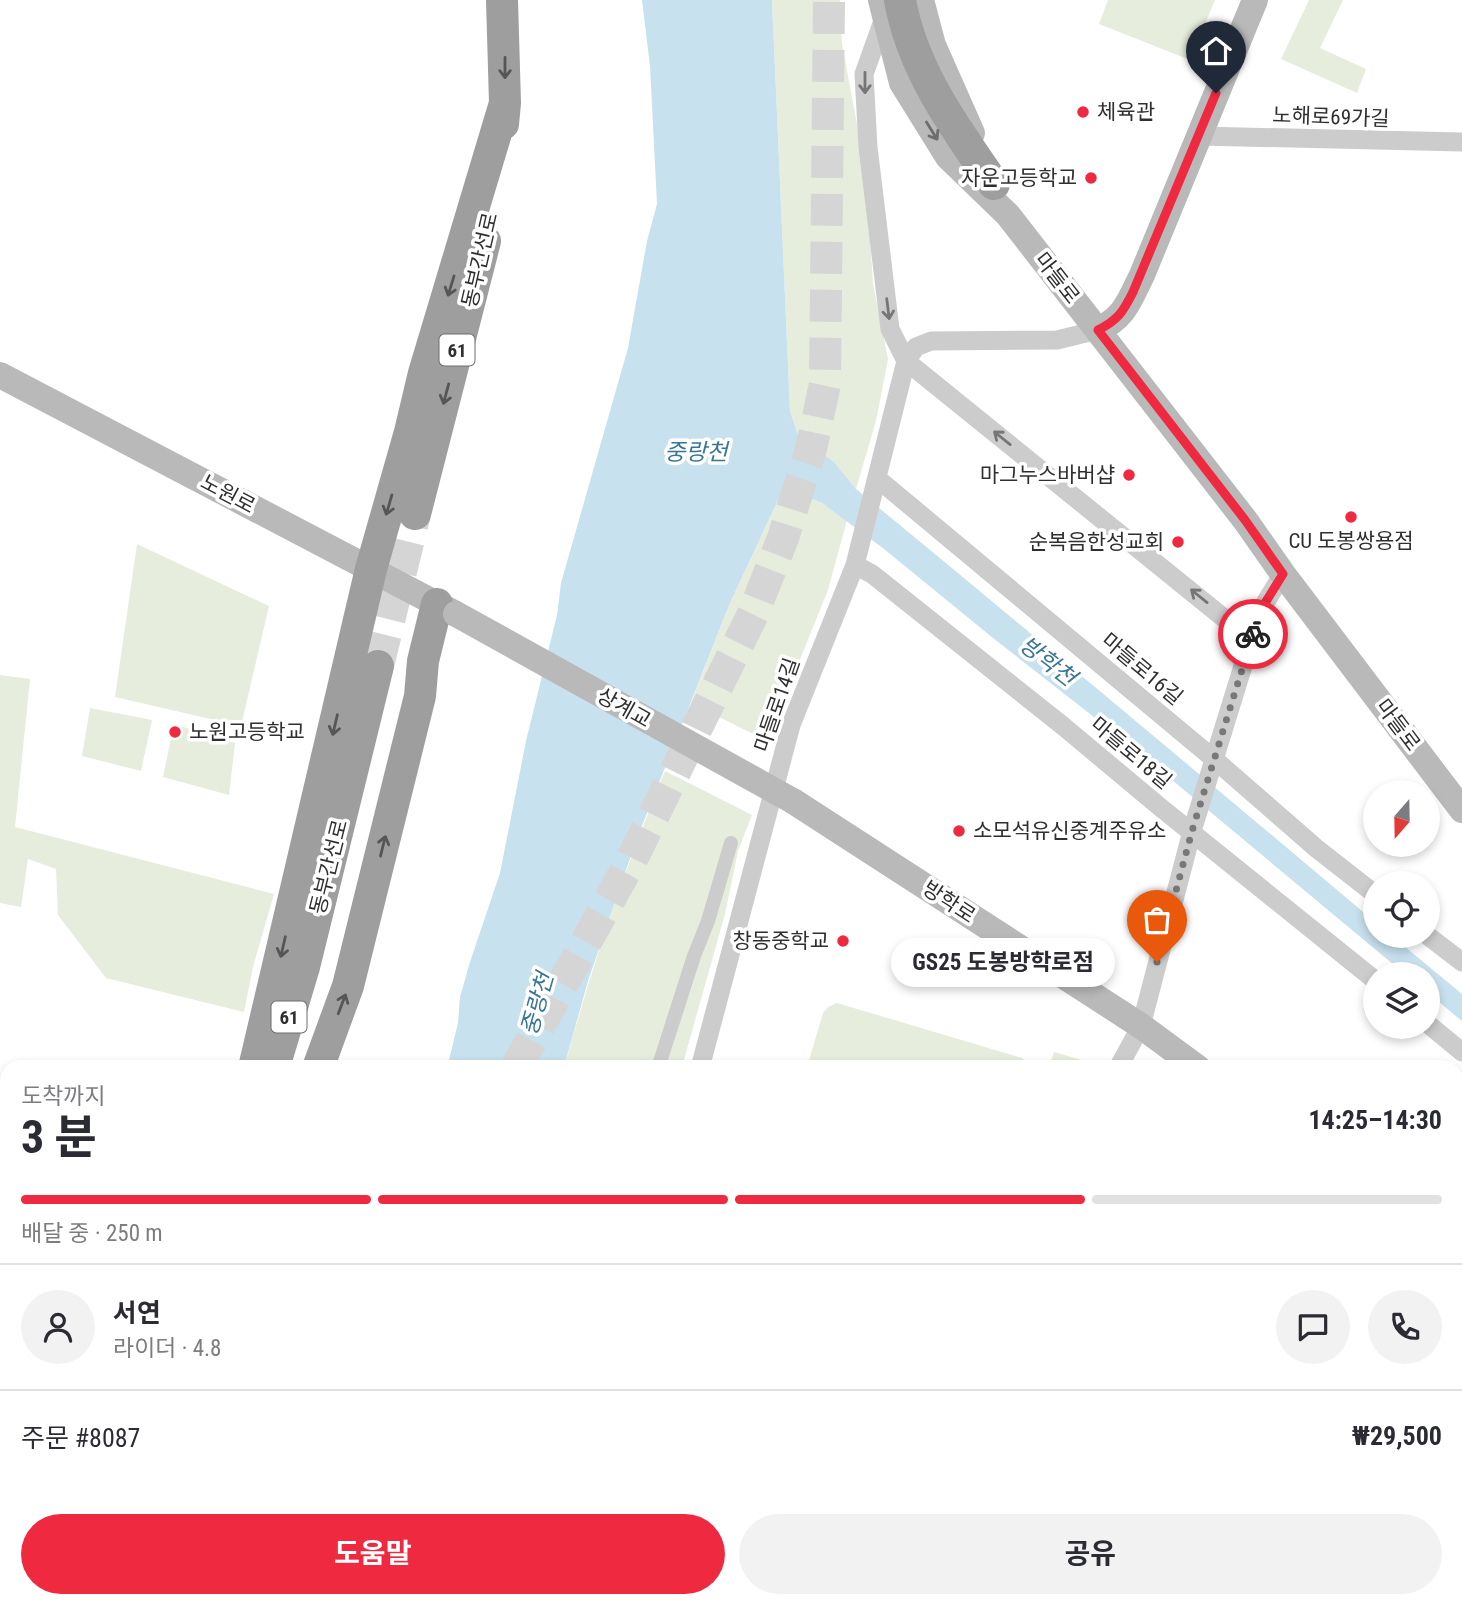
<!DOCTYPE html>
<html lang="ko">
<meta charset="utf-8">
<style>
body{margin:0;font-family:"Roboto Condensed","Noto Sans KR",sans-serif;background:#f2f2f3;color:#2b2b33;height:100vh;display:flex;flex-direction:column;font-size:26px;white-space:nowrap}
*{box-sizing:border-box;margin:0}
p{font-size:23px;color:#7c7c81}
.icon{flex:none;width:38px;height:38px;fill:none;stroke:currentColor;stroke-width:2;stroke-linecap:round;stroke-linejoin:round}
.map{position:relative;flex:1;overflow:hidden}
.sheet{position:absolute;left:0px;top:1060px;width:1463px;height:548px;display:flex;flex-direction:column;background:#fff;border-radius:21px 21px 0 0;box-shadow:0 4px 10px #0003}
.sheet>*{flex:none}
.needle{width:46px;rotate:200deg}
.controls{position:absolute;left:1363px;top:780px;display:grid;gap:14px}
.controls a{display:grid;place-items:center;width:77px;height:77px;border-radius:50%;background:#fff;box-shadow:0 4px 10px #0003;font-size:35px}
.pin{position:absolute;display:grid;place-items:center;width:60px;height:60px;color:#fff;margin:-72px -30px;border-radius:50% 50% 50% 0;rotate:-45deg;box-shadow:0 0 7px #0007}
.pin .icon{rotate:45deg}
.courier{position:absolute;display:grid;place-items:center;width:70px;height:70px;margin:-35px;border:5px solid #ef2940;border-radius:50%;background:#fff;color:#222;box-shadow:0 2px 9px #0007}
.bubble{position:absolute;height:49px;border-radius:24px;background:#fff;box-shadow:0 4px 10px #0003;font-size:23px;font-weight:700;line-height:49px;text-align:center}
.summary em{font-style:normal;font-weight:700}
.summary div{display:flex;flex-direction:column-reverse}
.summary{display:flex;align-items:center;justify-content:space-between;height:119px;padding:0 21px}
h1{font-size:46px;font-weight:700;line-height:52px}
.bar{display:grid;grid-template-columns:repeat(4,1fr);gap:10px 7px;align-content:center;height:84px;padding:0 21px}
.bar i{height:9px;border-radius:5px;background:#e1e1e2}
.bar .active{background:#ef2940}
.bar p{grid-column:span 4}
.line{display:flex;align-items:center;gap:18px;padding:0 21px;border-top:2px solid #e1e1e2}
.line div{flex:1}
.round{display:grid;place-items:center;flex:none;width:74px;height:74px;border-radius:37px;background:#f2f2f3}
.primary-button{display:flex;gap:14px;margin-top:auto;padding:14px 21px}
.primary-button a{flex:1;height:80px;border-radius:42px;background:#ef2940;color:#fff;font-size:28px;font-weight:700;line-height:80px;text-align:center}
.primary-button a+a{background:#f2f2f3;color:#2b2b33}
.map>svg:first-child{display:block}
.green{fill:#e6eddc}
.water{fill:#c7e1ee}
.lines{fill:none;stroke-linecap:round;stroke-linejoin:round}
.trunk-tunnel{stroke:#d5d5d5;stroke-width:32;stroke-dasharray:32 16;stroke-linecap:butt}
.pedestrian{stroke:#ccc;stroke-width:14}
.minor{stroke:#ccc;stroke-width:19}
.tertiary{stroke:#ccc;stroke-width:24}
.secondary{stroke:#b9b9b9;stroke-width:26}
.trunk{stroke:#9e9e9e;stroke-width:32}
.secondary-bridge{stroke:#b9b9b9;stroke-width:26}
.oneway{stroke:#565656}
.oneway2{stroke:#767676}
.oneway3{stroke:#6d6d6d}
.done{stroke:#787878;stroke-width:7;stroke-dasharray:0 12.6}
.route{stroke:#ef2940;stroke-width:9}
.poi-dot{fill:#ef2940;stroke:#fff;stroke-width:2.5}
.labels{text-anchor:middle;stroke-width:7;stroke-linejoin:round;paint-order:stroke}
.shield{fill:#fff;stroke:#6d6d6d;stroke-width:2}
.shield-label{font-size:19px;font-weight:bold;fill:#2f2f2f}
.poi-label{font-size:21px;fill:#2f2f2f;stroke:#fff;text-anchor:end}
.street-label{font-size:21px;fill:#2f2f2f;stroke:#fff}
.water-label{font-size:23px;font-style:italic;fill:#387696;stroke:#fff}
</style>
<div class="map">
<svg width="1462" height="1607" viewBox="0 0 1462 1607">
<rect width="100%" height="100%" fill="#fff"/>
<path class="green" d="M772 0H840L842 44 857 124 869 220 873 284 888 359 876 421 856 489 834 462 798 435 790 411Z
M1108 0H1215L1190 60 1099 24Z
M1309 0H1343L1320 48 1366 69 1357 93 1281 59Z
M784 487 822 503 847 520 828 590 767 741 691 703 730 603Z
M137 544 269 606 241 726 115 697Z
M0 675 30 679 15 827 274 894 253 967 244 1012 106 978 58 915 56 869 28 859 21 907 0 903Z
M90 708 152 720 141 771 82 756Z
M174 724 235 743 229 795 163 777Z
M665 771 752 815 738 851 725 914 682 1067 564 1068C592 966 625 868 665 771Z
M837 1003 1022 1058 1026 1061 1029 1067H807L823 1013 828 1007Z
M1054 1052 1099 1065 1098 1067H1049Z
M0 1590 7 1591V1601H167L168 1607H0Z
M495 1601H605V1607H496Z"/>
<path class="water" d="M642 0H772L790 411 798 435 834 462 856 489C1030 632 1203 777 1375 922L1376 936H1392L1462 994V1021L1428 993V975H1406L1136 750 993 638 884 549 822 503 784 487 730 603 636 841 588 981 564 1067 447 1068 458 1023 460 997 470 962 500 873 526 741 557 615 561 583 628 348 647 241 657 204 650 66Z
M365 1601H495L496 1607H364Z"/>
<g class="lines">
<path class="trunk-tunnel" d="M378 666 415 514
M516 1068 632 859 753 614 783 538 811 449 825 384 829 0
M281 1607 282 1601"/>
<path class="pedestrian" d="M658 1068 694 956 708 921 731 843
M581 1601 583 1607"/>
<path class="minor" d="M884 18 864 74 868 147 890 329 906 361 1251 640
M1199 136 1462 142
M878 479 1214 759 1316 848 1376 895
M855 565 872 574 1063 726 1160 807 1376 981
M1428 936 1462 962
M1428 1024 1462 1052
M700 1068 791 725 855 565 906 361 916 347 931 341 1057 340 1098 330
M1118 1068 1141 1026 1192 831 1251 640 1265 603 1283 574
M630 1601 631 1607
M1108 1601 1123 1607"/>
<path class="tertiary" d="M1459 1607 1462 1598"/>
<path class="secondary" d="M881 0 902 83 948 157 1008 215 1245 520 1283 574 1462 810
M921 0 933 45 972 133
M1098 330C1125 317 1129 301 1142 275L1255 0
M0 375 454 613
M793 801 1141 1026 1198 1068
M0 1254 7 1257
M1456 1255 1462 1259"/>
<path class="trunk" d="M502 0 505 103 503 124
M900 0C912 69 955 128 994 184
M415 514 485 241
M277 1057 304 967 378 666
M254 1068 371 569 410 432 424 373 505 103
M318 1068 348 986 420 696 423 661 437 604
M209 1601V1607
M242 1601 244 1607"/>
<path class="secondary-bridge" d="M456 614 793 801"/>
</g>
<defs><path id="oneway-shaft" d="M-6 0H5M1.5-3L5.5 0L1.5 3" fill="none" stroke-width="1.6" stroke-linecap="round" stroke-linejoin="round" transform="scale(1.75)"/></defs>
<g class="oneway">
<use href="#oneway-shaft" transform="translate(505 68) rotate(90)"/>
<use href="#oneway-shaft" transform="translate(451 286) rotate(107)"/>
<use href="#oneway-shaft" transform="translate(446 394) rotate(105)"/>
<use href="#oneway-shaft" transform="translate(389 505) rotate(106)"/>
<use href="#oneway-shaft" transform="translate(335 725) rotate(103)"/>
<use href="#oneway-shaft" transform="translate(383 846) rotate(-76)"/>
<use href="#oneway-shaft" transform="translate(283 947) rotate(103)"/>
<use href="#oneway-shaft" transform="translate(342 1004) rotate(-69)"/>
</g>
<g class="oneway2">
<use href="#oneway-shaft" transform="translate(865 83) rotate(90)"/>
<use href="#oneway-shaft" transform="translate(888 309) rotate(83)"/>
<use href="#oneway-shaft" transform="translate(1002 438) rotate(-141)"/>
<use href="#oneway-shaft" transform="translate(1199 596) rotate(-141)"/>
</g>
<use class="oneway3" href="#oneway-shaft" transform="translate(932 131) rotate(58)"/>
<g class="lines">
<path class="done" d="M1157 962 1192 831 1253 634"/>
<path class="route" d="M1216 93 1133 292C1123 312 1118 320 1098 330L1245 520 1283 574 1265 603 1253 634"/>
</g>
<g class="poi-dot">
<circle cx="1083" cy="112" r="7"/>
<circle cx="1091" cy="178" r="7"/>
<circle cx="1129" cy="475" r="7"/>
<circle cx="1351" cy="517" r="7"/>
<circle cx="1178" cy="542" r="7"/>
<circle cx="175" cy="732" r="7"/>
<circle cx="959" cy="831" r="7"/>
<circle cx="843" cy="941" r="7"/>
</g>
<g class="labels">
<g class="shield">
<rect x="439.5" y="334.5" width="35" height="31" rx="5"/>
<rect x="271.5" y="1001.5" width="35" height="31" rx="5"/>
</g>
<g class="shield-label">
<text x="457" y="357">61</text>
<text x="289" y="1024">61</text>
</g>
<g class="poi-label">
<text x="1097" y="119" text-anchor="start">체육관</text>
<text x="1077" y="185">자운고등학교</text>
<text x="1115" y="482">마그누스바버샵</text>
<text x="1351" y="548" text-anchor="middle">CU 도봉쌍용점</text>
<text x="1164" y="549">순복음한성교회</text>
<text x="189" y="739" text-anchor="start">노원고등학교</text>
<text x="973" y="838" text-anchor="start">소모석유신중계주유소</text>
<text x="829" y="948">창동중학교</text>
</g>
<g class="street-label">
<text transform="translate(1331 117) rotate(2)" y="7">노해로69가길</text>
<text transform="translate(480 260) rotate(-77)" y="7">동부간선로</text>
<text transform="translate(1057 278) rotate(52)" y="7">마들로</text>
<text transform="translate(228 494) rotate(28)" y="7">노원로</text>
<text transform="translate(1142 669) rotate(40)" y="7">마들로16길</text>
<text transform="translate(777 705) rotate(-71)" y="7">마들로14길</text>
<text transform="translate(624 708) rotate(29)" y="7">상계교</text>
<text transform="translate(1398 725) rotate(53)" y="7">마들로</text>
<text transform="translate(1131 753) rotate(40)" y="7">마들로18길</text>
<text transform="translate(329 867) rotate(-76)" y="7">동부간선로</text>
<text transform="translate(949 902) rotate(33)" y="7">방학로</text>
</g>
<g class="water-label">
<text x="696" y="460">중랑천</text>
<text transform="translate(1048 661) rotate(38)" y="8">방학천</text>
<text transform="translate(537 1004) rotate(-74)" y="8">중랑천</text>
</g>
</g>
</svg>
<div class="controls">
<a><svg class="needle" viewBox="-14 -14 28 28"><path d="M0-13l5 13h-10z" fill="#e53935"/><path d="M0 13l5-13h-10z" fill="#7c7c81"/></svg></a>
<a><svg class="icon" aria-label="locate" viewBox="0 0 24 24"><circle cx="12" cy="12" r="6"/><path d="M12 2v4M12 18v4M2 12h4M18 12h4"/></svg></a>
<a><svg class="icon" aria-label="layers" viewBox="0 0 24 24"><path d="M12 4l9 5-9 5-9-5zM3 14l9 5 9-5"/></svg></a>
</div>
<div class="pin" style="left:1157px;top:962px;background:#ea580c"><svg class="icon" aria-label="bag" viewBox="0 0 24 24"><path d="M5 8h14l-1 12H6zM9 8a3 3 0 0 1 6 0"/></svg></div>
<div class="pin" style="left:1216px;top:93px;background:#1f2937"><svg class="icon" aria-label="home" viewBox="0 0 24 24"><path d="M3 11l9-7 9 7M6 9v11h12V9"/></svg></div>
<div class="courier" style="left:1253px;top:634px"><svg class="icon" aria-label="bike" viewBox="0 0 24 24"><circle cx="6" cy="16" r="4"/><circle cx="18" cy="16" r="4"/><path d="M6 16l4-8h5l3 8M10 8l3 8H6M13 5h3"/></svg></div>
<div class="bubble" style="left:891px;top:938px;width:224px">GS25 도봉방학로점</div>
<section class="sheet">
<div class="summary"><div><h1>3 분</h1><p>도착까지</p></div><em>14:25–14:30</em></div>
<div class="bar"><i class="active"></i><i class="active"></i><i class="active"></i><i></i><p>배달 중 · 250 m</p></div>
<div class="line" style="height:126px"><a class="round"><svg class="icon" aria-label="person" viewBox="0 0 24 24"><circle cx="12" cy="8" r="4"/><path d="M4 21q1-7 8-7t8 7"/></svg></a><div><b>서연</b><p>라이더 · 4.8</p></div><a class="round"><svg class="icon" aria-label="chat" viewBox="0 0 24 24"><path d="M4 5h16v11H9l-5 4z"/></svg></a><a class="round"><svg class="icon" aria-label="phone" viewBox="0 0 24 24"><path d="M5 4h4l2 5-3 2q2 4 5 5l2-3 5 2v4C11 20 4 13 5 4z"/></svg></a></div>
<div class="line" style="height:91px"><div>주문 #8087</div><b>₩29,500</b></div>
<div class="primary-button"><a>도움말</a><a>공유</a></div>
</section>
</div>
